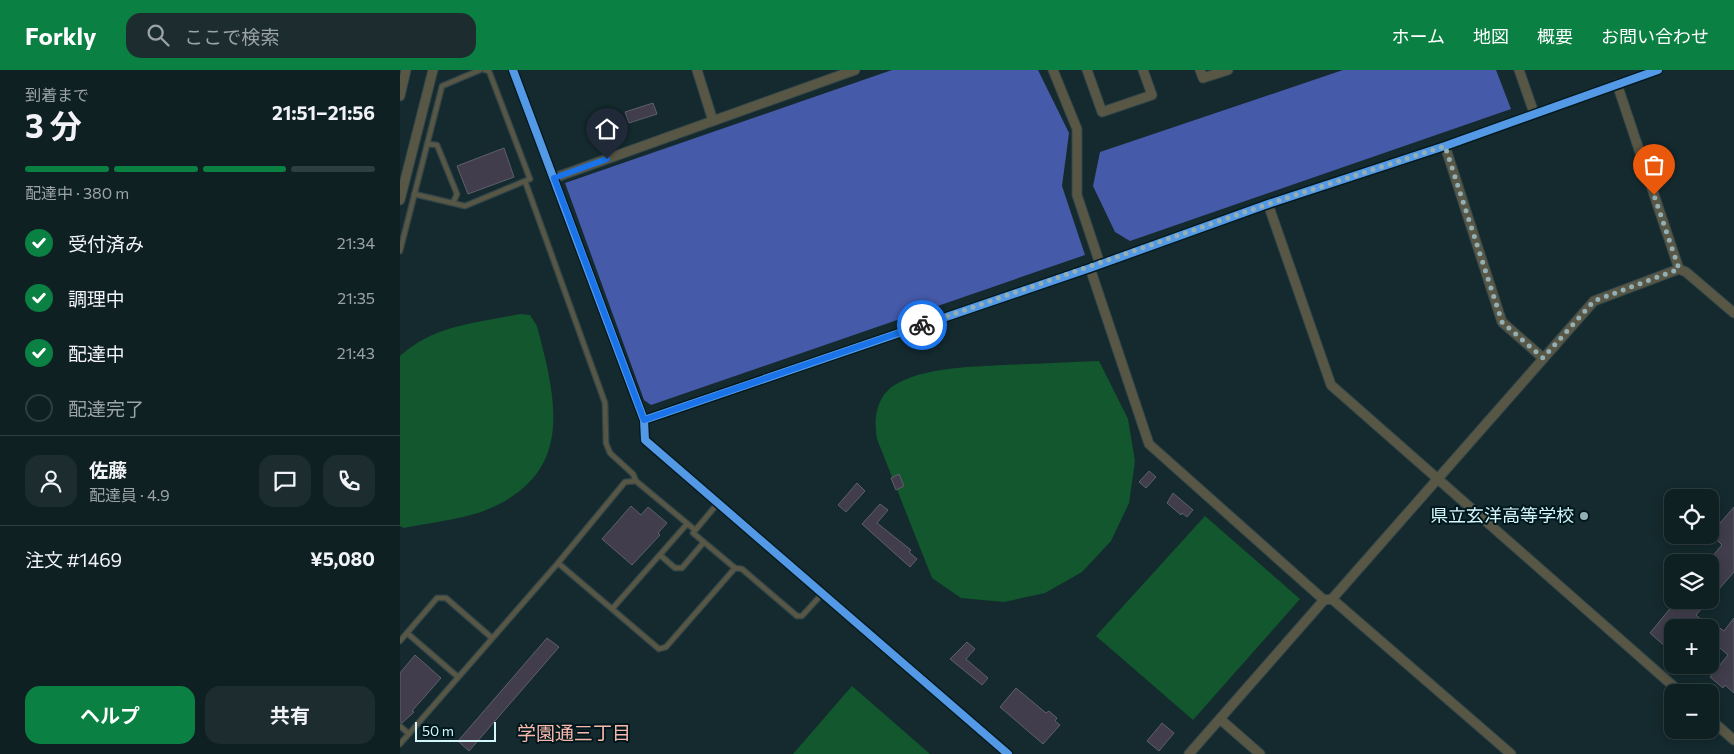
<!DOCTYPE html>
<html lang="ja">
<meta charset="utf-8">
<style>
body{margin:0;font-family:Commissioner,"Noto Sans JP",sans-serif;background:#1d2d2f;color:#f1f3f6;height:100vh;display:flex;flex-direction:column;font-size:19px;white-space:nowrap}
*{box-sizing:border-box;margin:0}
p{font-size:16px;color:#9ba3a5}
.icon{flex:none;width:28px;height:28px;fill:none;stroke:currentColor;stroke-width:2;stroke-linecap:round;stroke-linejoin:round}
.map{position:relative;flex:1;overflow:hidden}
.details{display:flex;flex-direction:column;background:#0f2022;width:400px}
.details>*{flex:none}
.controls{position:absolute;left:1264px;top:419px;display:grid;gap:10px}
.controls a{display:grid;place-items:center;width:55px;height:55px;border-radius:10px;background:#0f2022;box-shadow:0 2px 12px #0003,0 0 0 1px #2f3e40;font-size:25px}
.scale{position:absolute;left:15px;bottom:12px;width:81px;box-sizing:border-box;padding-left:5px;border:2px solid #d4f7fe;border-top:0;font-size:14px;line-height:18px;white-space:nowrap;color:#d4f7fe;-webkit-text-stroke:4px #00181d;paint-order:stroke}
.pin{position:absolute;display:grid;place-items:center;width:42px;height:42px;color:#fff;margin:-51px -21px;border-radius:50% 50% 50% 0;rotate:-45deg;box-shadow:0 0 5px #0007}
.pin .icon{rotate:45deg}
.courier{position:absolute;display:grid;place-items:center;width:50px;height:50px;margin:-25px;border:4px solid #1a73e8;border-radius:50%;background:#fff;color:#222;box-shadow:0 1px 6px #0007}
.summary em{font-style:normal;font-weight:700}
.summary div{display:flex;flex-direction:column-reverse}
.summary{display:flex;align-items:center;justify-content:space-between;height:85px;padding:0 25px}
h1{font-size:32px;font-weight:700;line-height:38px}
.bar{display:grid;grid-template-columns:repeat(4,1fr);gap:8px 5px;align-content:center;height:60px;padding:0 25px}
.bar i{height:6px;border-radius:4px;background:#2f3e40}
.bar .current{background:#0b8043}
.bar p{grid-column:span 4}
.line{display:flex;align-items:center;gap:12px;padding:0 25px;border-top:1px solid #2f3e40}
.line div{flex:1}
.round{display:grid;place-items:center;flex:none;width:52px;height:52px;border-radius:15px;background:#1d2d2f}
ol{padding:0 25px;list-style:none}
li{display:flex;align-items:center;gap:15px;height:55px}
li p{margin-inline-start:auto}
li .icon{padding:5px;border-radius:50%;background:#0b8043;color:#fff;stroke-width:4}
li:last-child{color:#9ba3a5}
li i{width:28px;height:28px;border:2px solid #2f3e40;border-radius:50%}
.action{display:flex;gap:10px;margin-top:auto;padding:10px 25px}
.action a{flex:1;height:58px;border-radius:15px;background:#0b8043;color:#fff;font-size:20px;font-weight:700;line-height:58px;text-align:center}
.action a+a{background:#1d2d2f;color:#f1f3f6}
header{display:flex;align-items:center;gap:30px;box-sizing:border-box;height:70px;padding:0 25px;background:#0b8043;color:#fff}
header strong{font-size:24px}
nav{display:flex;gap:28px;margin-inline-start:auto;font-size:18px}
.search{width:350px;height:45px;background:#1d2d2f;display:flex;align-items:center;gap:12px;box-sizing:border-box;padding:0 18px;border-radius:15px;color:#9ba3a5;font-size:19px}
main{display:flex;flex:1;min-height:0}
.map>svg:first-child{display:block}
.green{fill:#12572e}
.water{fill:#465aaa}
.building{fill:#413d4c;stroke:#5f6069}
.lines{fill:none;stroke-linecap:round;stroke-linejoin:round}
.service-casing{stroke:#314549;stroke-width:7}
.minor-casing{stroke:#314549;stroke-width:11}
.service{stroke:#585645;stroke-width:4.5}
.minor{stroke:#585645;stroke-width:9}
.cycleway-casing{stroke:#00181d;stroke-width:11}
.cycleway{stroke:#5399e6;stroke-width:8}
.done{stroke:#91afb5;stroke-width:5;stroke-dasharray:0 9}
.route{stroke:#1a73e8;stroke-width:6}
.poi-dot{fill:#91afb5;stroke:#00181d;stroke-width:2}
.labels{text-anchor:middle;stroke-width:4;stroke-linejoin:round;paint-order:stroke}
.poi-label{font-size:18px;fill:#d4f7fe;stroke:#00181d;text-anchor:end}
.neighbourhood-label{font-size:19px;fill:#fab7ab;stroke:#00181d}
</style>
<header>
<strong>Forkly</strong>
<div class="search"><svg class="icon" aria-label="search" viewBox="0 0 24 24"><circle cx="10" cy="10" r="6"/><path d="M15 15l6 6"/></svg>ここで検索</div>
<nav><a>ホーム</a><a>地図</a><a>概要</a><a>お問い合わせ</a></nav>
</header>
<main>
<section class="details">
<div class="summary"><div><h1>3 分</h1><p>到着まで</p></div><em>21:51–21:56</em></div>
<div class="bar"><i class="current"></i><i class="current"></i><i class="current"></i><i></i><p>配達中 · 380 m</p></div>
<ol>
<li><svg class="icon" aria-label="check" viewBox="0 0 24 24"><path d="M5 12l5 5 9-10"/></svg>受付済み<p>21:34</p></li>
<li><svg class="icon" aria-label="check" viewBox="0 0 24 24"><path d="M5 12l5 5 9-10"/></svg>調理中<p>21:35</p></li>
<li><svg class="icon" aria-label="check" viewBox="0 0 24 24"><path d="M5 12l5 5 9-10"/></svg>配達中<p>21:43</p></li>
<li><i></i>配達完了</li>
</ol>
<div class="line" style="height:90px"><a class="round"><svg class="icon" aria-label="person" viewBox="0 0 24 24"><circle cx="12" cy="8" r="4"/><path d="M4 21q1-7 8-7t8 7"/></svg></a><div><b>佐藤</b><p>配達員 · 4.9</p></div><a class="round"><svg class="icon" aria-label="chat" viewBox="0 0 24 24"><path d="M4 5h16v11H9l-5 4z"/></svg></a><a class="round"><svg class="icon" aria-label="phone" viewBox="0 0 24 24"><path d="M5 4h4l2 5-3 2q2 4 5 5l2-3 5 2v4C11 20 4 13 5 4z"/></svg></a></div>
<div class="line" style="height:65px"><div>注文 #1469</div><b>¥5,080</b></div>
<div class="action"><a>ヘルプ</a><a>共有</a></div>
</section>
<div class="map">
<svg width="1334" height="684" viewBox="0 0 1334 684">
<rect width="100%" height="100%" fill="#142a2e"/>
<path class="green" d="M120 244 130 245 137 256C157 332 175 404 86 440 64 449 28 453 4 458L0 456V286C34 255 76 253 120 244Z
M699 291 728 349 735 391 729 433 711 471 682 502 645 523 604 532 561 528 532 508 477 369C473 347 477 324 498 313 528 297 571 297 604 295 636 294 668 292 699 291Z
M805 446 900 529 793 650 696 566Z
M452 616 530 684H393Z"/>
<path class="water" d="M492 0H638L669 63 662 116 685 185 251 335 244 330 165 113Z
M943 0H1096L1111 39 730 171 715 162 693 116 700 82Z"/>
<path class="building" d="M253 33 257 44 229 53 225 42Z
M104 78 114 107 68 124 57 96Z
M749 401 756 407 746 418 739 412Z
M499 404 504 416 496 420 491 408Z
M457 413 465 421 446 442 438 435Z
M773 423 793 440 787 447 782 443 781 445 767 433Z
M480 434 488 440 477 453 511 480 509 482 517 489 510 497 462 454Z
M231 436 241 445 248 437 267 453 258 463 260 465 232 495 202 469Z
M1334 437V502L1310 529V489L1322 475 1314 467 1317 463 1314 460Z
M1277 530H1309L1296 545 1314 560 1317 556 1324 561 1334 548V623L1325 615 1323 618 1310 607 1328 585 1310 569V558H1297L1290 552 1285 558H1272V571L1267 578 1250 563Z
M147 568 159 577 69 681 58 671Z
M567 572 575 579 566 589 588 608 582 615 550 589Z
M15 585 41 608 12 641 14 642 2 653 0 652V603Z
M616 618 646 643 649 641 657 648 655 651 660 655 643 674 600 637Z
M762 653 774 663 759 681 747 671Z"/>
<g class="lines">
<defs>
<path id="service" d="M85 0 89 1 130 109 125 111 205 333 206 373 210 383 233 404 236 411 295 460
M27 74 37 75 57 124 53 133
M14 124 65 136 125 111
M0 181 42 16 80 0
M260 485 275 498H282L304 472
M158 493 225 412 236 411
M335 498 342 499 397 546H402L422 524
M212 539 287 454
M7 563 58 607
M0 571 37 528H46L92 568
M0 656 9 664
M0 674 158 493 259 579 266 577 335 498 293 463 318 433"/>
<path id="minor" d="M113 0 244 350 245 370 608 684
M297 0 313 51
M653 0 677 59V125L700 194
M687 0 702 42 752 25 743 0
M800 0 803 8 828 0
M1119 0 1134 43
M1217 14 1279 199
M0 26 6 0
M1045 76 1102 252 1143 288
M154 108 455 0
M0 130 33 0
M868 134 931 315 1280 622
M690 198 749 374 924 530
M244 350 690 198 868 134 1045 76 1258 0
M932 529 1111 684
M820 649 860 684
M1310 649 1334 670
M789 684 924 530 932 529 1194 231 1279 199 1286 202 1334 243"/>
</defs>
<use href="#service" class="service-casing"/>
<use href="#minor" class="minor-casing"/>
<use href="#service" class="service"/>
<use href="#minor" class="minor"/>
<defs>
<path id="cycleway" d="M113 0 244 350 245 370 608 684
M244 350 690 198 868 134 1045 76 1258 0"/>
</defs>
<use href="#cycleway" class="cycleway-casing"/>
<use href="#cycleway" class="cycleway"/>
</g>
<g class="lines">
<path class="done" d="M522 255 868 134 1045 76 1102 252 1143 288 1194 231 1279 199 1254 125"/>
<path class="route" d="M207 89 154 108 244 350 522 255"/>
</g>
<circle class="poi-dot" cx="1184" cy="446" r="5"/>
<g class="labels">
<g class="poi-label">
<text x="1174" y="452">県立玄洋高等学校</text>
</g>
<g class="neighbourhood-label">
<text x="174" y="670">学園通三丁目</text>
</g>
</g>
</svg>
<div class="controls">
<a><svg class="icon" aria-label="locate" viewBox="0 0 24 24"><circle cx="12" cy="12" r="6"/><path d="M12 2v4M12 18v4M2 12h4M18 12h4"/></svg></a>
<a><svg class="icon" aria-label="layers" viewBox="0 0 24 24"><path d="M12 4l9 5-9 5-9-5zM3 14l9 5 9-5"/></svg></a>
<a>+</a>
<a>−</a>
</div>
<div class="scale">50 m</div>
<div class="pin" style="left:1254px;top:125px;background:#ea580c"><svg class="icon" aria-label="bag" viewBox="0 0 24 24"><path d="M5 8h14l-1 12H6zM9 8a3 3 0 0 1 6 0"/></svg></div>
<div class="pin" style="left:207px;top:89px;background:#1f2937"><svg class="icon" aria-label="home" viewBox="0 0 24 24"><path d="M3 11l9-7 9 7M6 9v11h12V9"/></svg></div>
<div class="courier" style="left:522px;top:255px"><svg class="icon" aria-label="bike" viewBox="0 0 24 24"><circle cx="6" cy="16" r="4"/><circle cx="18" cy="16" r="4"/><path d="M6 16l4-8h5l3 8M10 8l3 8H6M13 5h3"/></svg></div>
</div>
</main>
